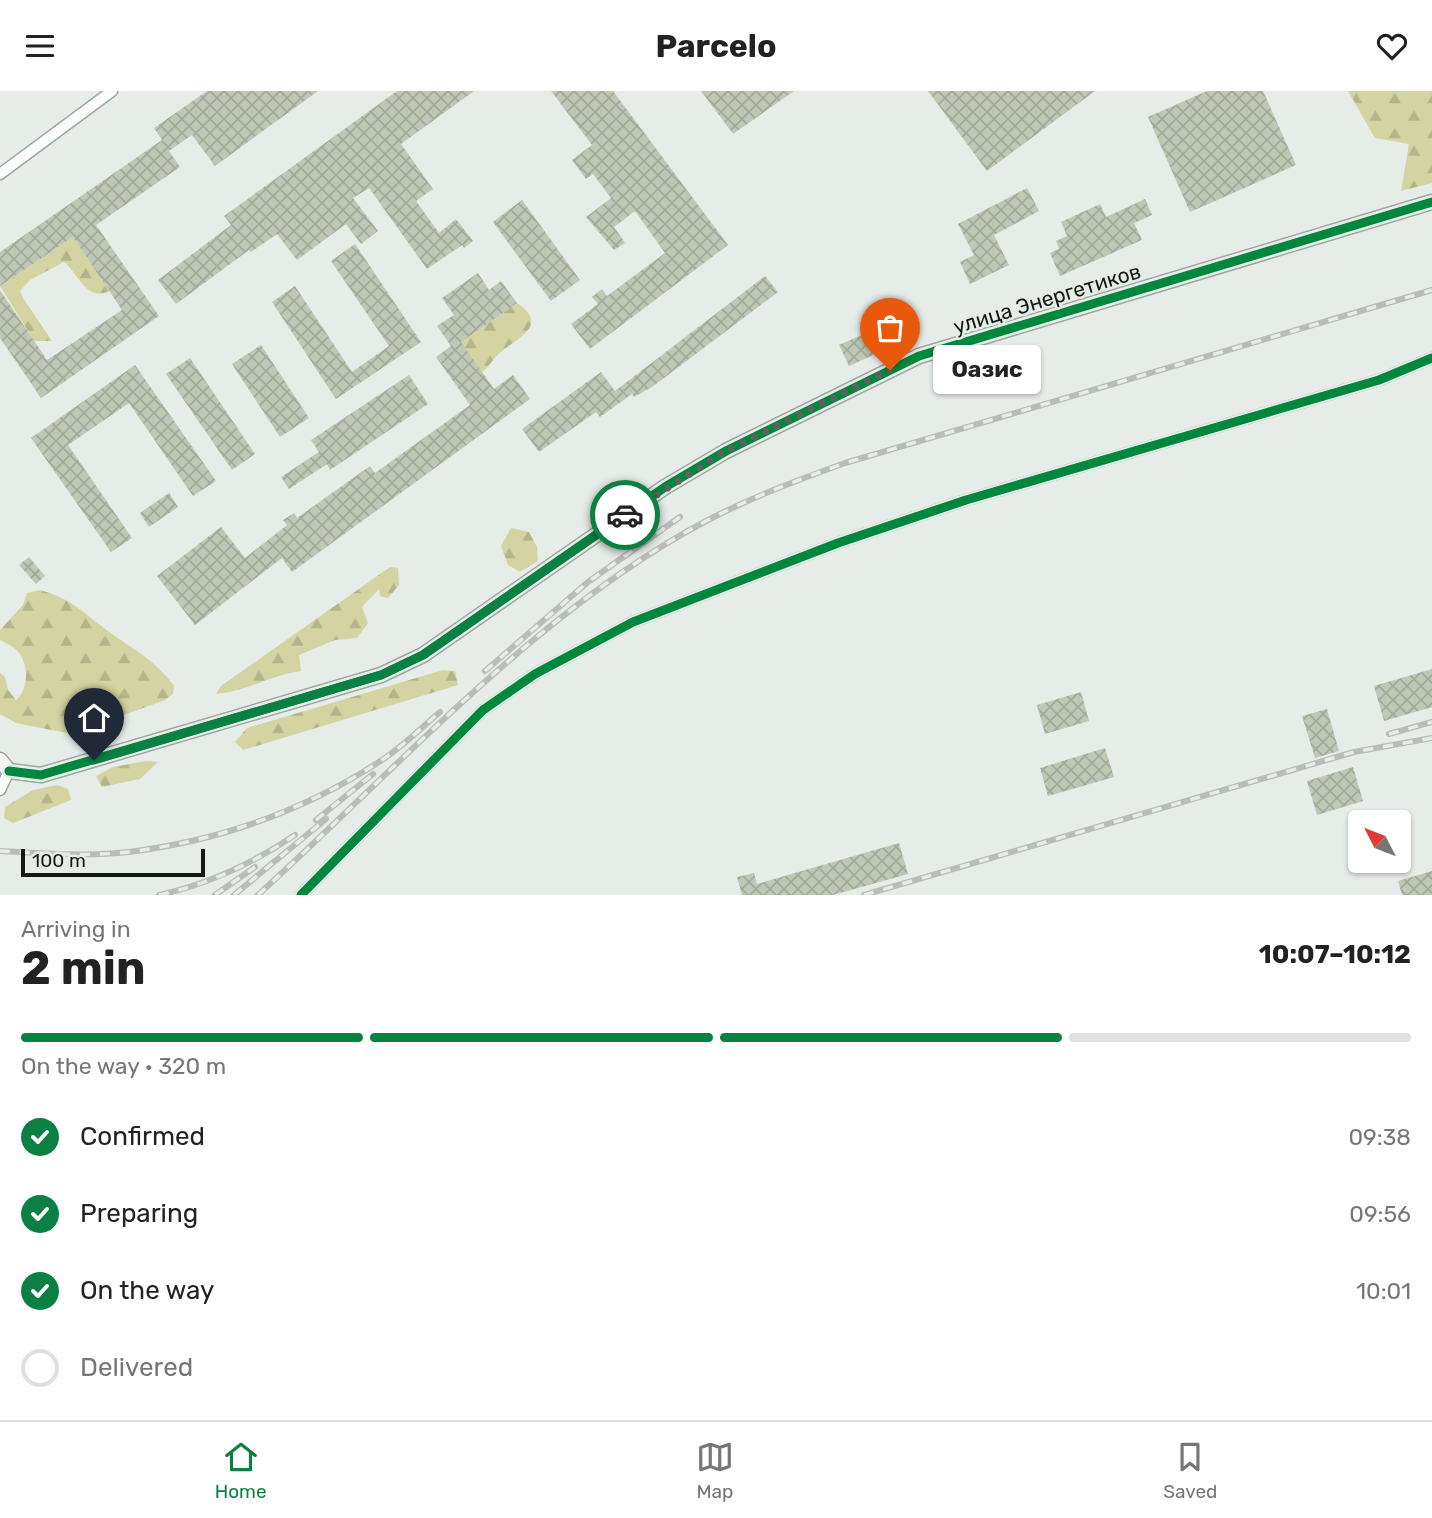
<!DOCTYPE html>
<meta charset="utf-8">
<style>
body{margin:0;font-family:Rubik,sans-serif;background:#f2f2f2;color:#222;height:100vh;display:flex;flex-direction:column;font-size:26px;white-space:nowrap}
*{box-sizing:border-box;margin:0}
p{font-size:23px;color:#767676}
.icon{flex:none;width:38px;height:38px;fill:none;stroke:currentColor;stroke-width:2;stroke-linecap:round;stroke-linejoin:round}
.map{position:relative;height:804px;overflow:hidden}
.details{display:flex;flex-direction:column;background:#fff;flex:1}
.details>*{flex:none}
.needle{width:46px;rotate:312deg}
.controls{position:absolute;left:1348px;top:719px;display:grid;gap:14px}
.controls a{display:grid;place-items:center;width:63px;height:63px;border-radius:7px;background:#fff;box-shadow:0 2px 5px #0004;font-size:35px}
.scale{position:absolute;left:21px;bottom:18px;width:184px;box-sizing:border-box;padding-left:7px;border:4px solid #141815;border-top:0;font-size:19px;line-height:24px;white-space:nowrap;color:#141815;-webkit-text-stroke:5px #e4eee5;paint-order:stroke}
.pin{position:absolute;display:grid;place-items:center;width:60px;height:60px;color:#fff;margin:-72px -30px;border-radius:50% 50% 50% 0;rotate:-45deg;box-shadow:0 0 7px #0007}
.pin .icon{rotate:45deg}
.courier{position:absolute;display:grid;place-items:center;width:70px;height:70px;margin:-35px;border:5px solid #0b8043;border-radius:50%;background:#fff;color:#222;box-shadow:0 2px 9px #0007}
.bubble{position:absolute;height:49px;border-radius:7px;background:#fff;box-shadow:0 2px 5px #0004;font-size:23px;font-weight:700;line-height:49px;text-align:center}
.headline em{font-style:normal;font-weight:700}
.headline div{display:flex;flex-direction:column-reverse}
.headline{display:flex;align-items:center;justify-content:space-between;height:119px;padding:0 21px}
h1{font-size:46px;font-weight:700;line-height:52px}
.bar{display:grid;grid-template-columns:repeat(4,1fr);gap:10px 7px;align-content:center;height:84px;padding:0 21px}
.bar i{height:9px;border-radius:5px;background:#e0e0e0}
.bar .active{background:#0b8043}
.bar p{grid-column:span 4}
ol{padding:0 21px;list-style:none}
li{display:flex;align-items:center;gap:21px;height:77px}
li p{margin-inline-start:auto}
li .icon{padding:7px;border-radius:50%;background:#0b8043;color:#fff;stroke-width:4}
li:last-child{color:#767676}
li i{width:38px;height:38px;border:4px solid #e0e0e0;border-radius:50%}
header{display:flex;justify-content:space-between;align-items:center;height:91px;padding:0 21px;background:#fff;font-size:32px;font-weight:700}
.menu{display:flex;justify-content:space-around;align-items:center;height:98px;border-top:2px solid #e0e0e0;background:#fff;font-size:19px;color:#767676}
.menu a{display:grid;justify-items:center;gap:4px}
.menu .active{color:#0b8043}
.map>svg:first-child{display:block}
.forest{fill:url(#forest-firs)}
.building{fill:url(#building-cross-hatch)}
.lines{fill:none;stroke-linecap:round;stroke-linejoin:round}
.street-casing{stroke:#a0a4a1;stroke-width:13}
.secondary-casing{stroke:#a0a4a1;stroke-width:17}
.street{stroke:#fbfcfb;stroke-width:10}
.secondary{stroke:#f2f5f4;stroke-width:14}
.rail-casing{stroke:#babbba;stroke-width:6}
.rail{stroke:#e4eee5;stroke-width:3.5;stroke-dasharray:10;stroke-linecap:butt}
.cycleway-casing{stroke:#e4eee5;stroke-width:13}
.cycleway{stroke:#00873e;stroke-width:9}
.done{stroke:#5e625e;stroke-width:7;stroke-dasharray:0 12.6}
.route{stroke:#0b8043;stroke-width:9}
.labels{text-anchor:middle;stroke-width:5;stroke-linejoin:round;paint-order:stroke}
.street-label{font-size:21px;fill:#141815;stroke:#e4eee5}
</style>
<header><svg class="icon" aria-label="menu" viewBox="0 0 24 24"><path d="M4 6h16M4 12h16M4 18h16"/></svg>Parcelo<svg class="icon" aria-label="heart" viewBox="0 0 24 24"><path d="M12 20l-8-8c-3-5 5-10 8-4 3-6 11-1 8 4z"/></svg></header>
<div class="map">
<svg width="1432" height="804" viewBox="0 0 1432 804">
<defs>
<pattern id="forest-firs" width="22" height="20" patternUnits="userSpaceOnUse" patternTransform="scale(1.75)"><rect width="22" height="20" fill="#d4d4a2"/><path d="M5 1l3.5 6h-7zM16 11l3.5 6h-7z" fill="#b5b58b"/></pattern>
<pattern id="building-cross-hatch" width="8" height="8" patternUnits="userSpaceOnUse" patternTransform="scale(1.75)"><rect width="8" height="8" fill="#bec8b5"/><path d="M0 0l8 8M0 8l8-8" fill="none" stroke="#a2ab9b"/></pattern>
</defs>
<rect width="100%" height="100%" fill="#e6ece7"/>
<path class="forest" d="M1348 0H1432V92L1401 100 1409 53 1375 47Z
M73 146 109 200C86 211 79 183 64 171L30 189 20 200 23 207 52 250H34L0 195Z
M517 212C549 234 520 245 501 261 493 267 490 275 482 281L461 251Z
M511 437 529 441 537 456 538 470 520 481 508 474 501 455Z
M390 476 398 477 399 494 388 507 380 505 379 498 362 516 368 532 357 547 335 549 299 564 301 580C272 584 247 600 216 603L221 595Z
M40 499C71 508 79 518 104 537 131 558 153 566 174 595L173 603 165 609 72 643 16 632 0 623V582L5 586 8 599 16 609C30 597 29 569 15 558 11 554 5 552 0 549V539L23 514 27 502Z
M443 579 455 580 458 594 243 659 235 651 247 637Z
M146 670 158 671 140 688 102 696 96 685 113 676Z
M57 694 68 698 71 709 13 732 4 727 5 716 33 699Z"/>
<path class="building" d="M207 0H318L215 75 192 44 169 60 180 76 96 134 159 225 41 307 0 247V199L47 269 122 219 73 146 0 195V161L162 49 154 37Z
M397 0H474L401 53 433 98 416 110 439 142 456 128 473 150 464 157 462 154 427 178 369 97 353 107 378 140 361 153 346 133 297 169 277 143 251 161 249 159 176 213 158 189 231 134 224 125Z
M551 0H613L728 154 590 258 571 233 598 213 592 206 602 198 607 205 665 162 635 120 614 136 625 152 614 159 586 126 611 107 593 83 586 88 572 69 592 54Z
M701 0H794L733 43Z
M928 0H1095L987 80Z
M1207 0H1263L1296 74 1190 121 1148 26Z
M1027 97 1039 120 994 144 1009 174 970 193 960 171 974 164 958 133Z
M1145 108 1152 124 1134 132 1142 149 1060 185 1050 162 1059 158 1056 150 1067 145 1061 131 1100 113 1106 126Z
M522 109 580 189 551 210 493 131Z
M355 153 421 251 336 308 272 211 295 195 352 281 389 255 331 170Z
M478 182 489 199 501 190 517 212 461 251 494 298 513 284 530 308 292 481 282 467 195 534 157 485 221 436 245 467 287 434 283 429 294 422 297 427 370 375 375 382 470 314 436 266 451 255 437 235 454 224 442 207Z
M765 185 778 201 652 296 634 306 632 303 600 326 596 321 539 361 522 338 601 281 615 300Z
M900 227 909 248 849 275 839 254Z
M261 254 309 327 280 346 232 273Z
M190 267 255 363 232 379 166 283Z
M135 274 216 390 193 405 129 312 68 354 132 447 111 461 31 347Z
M409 284 428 313 330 379 327 373 289 398 281 386 319 361 311 349Z
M169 402 178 416 149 436 140 422Z
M29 466 45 485 36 493 19 474Z
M1432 578V616L1384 630 1374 595Z
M1081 601 1089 630 1045 643 1037 614Z
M1327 618 1339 660 1315 667 1302 625Z
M1105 657 1114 686 1048 705 1040 677Z
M1353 676 1363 710 1317 724 1307 690Z
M899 752 908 783 833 804H742L737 786 754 782 757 793Z
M1432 780V804H1402L1398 790Z"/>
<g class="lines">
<defs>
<path id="street" d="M0 83 112 0
M0 699 9 680
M301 804 483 619 535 583 633 531 838 452 966 409 1379 289 1432 267"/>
<path id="secondary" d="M0 669 9 680 41 684 381 584 423 564 665 396 726 360 919 265 1432 111"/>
</defs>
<use href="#street" class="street-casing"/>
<use href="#secondary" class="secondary-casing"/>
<use href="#street" class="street"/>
<use href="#secondary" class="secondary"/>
<defs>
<path id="rail" d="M485 580 588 491 680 426
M1389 643 1432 631
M316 729 373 683
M0 760C42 762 86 766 128 761 219 750 306 719 382 669 403 655 421 637 440 621
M159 804C209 793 252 773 295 744
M215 804 255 776
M234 804 326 728
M258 804C398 677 540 517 708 429 752 406 798 389 845 372L1432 199
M864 804 1354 661 1432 647"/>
</defs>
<use href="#rail" class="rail-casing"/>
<use href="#rail" class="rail"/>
<defs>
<path id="cycleway" d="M9 680 41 684 381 584 423 564 665 396 726 360 919 265 1432 111
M301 804 483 619 535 583 633 531 838 452 966 409 1379 289 1432 267"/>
</defs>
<use href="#cycleway" class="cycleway-casing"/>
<use href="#cycleway" class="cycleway"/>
</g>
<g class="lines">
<path class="done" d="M625 424 726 360 890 279"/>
<path class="route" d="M94 669 381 584 423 564 625 424"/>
</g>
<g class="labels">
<g class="street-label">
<text transform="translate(1047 208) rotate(-17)" y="7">улица Энергетиков</text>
</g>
</g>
</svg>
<div class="controls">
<a><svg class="needle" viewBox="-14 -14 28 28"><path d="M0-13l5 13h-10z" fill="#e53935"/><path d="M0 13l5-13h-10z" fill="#767676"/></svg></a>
</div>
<div class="scale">100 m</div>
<div class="pin" style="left:890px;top:279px;background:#ea580c"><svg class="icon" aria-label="bag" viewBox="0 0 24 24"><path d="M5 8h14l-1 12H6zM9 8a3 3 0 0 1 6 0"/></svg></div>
<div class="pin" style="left:94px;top:669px;background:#1f2937"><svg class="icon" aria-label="home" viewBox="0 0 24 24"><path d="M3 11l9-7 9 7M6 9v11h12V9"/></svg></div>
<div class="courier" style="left:625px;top:424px"><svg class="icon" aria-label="car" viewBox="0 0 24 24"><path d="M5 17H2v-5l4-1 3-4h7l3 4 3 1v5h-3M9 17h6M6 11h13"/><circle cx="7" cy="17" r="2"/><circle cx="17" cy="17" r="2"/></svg></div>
<div class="bubble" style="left:933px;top:254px;width:108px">Оазис</div>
</div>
<section class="details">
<div class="headline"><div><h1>2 min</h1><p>Arriving in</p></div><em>10:07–10:12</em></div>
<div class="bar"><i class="active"></i><i class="active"></i><i class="active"></i><i></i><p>On the way · 320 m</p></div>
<ol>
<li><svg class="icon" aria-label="check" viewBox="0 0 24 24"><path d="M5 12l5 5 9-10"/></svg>Confirmed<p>09:38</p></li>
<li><svg class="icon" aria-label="check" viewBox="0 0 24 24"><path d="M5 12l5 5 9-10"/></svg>Preparing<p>09:56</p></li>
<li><svg class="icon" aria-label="check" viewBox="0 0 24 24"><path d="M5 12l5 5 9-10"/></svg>On the way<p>10:01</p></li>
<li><i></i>Delivered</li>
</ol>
</section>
<nav class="menu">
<a class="active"><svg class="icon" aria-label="home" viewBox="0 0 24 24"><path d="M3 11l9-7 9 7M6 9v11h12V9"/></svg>Home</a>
<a><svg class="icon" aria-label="map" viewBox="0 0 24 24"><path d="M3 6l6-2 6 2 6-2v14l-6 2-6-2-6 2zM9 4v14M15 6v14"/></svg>Map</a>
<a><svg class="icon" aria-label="saved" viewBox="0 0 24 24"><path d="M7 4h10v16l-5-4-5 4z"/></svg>Saved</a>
</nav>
